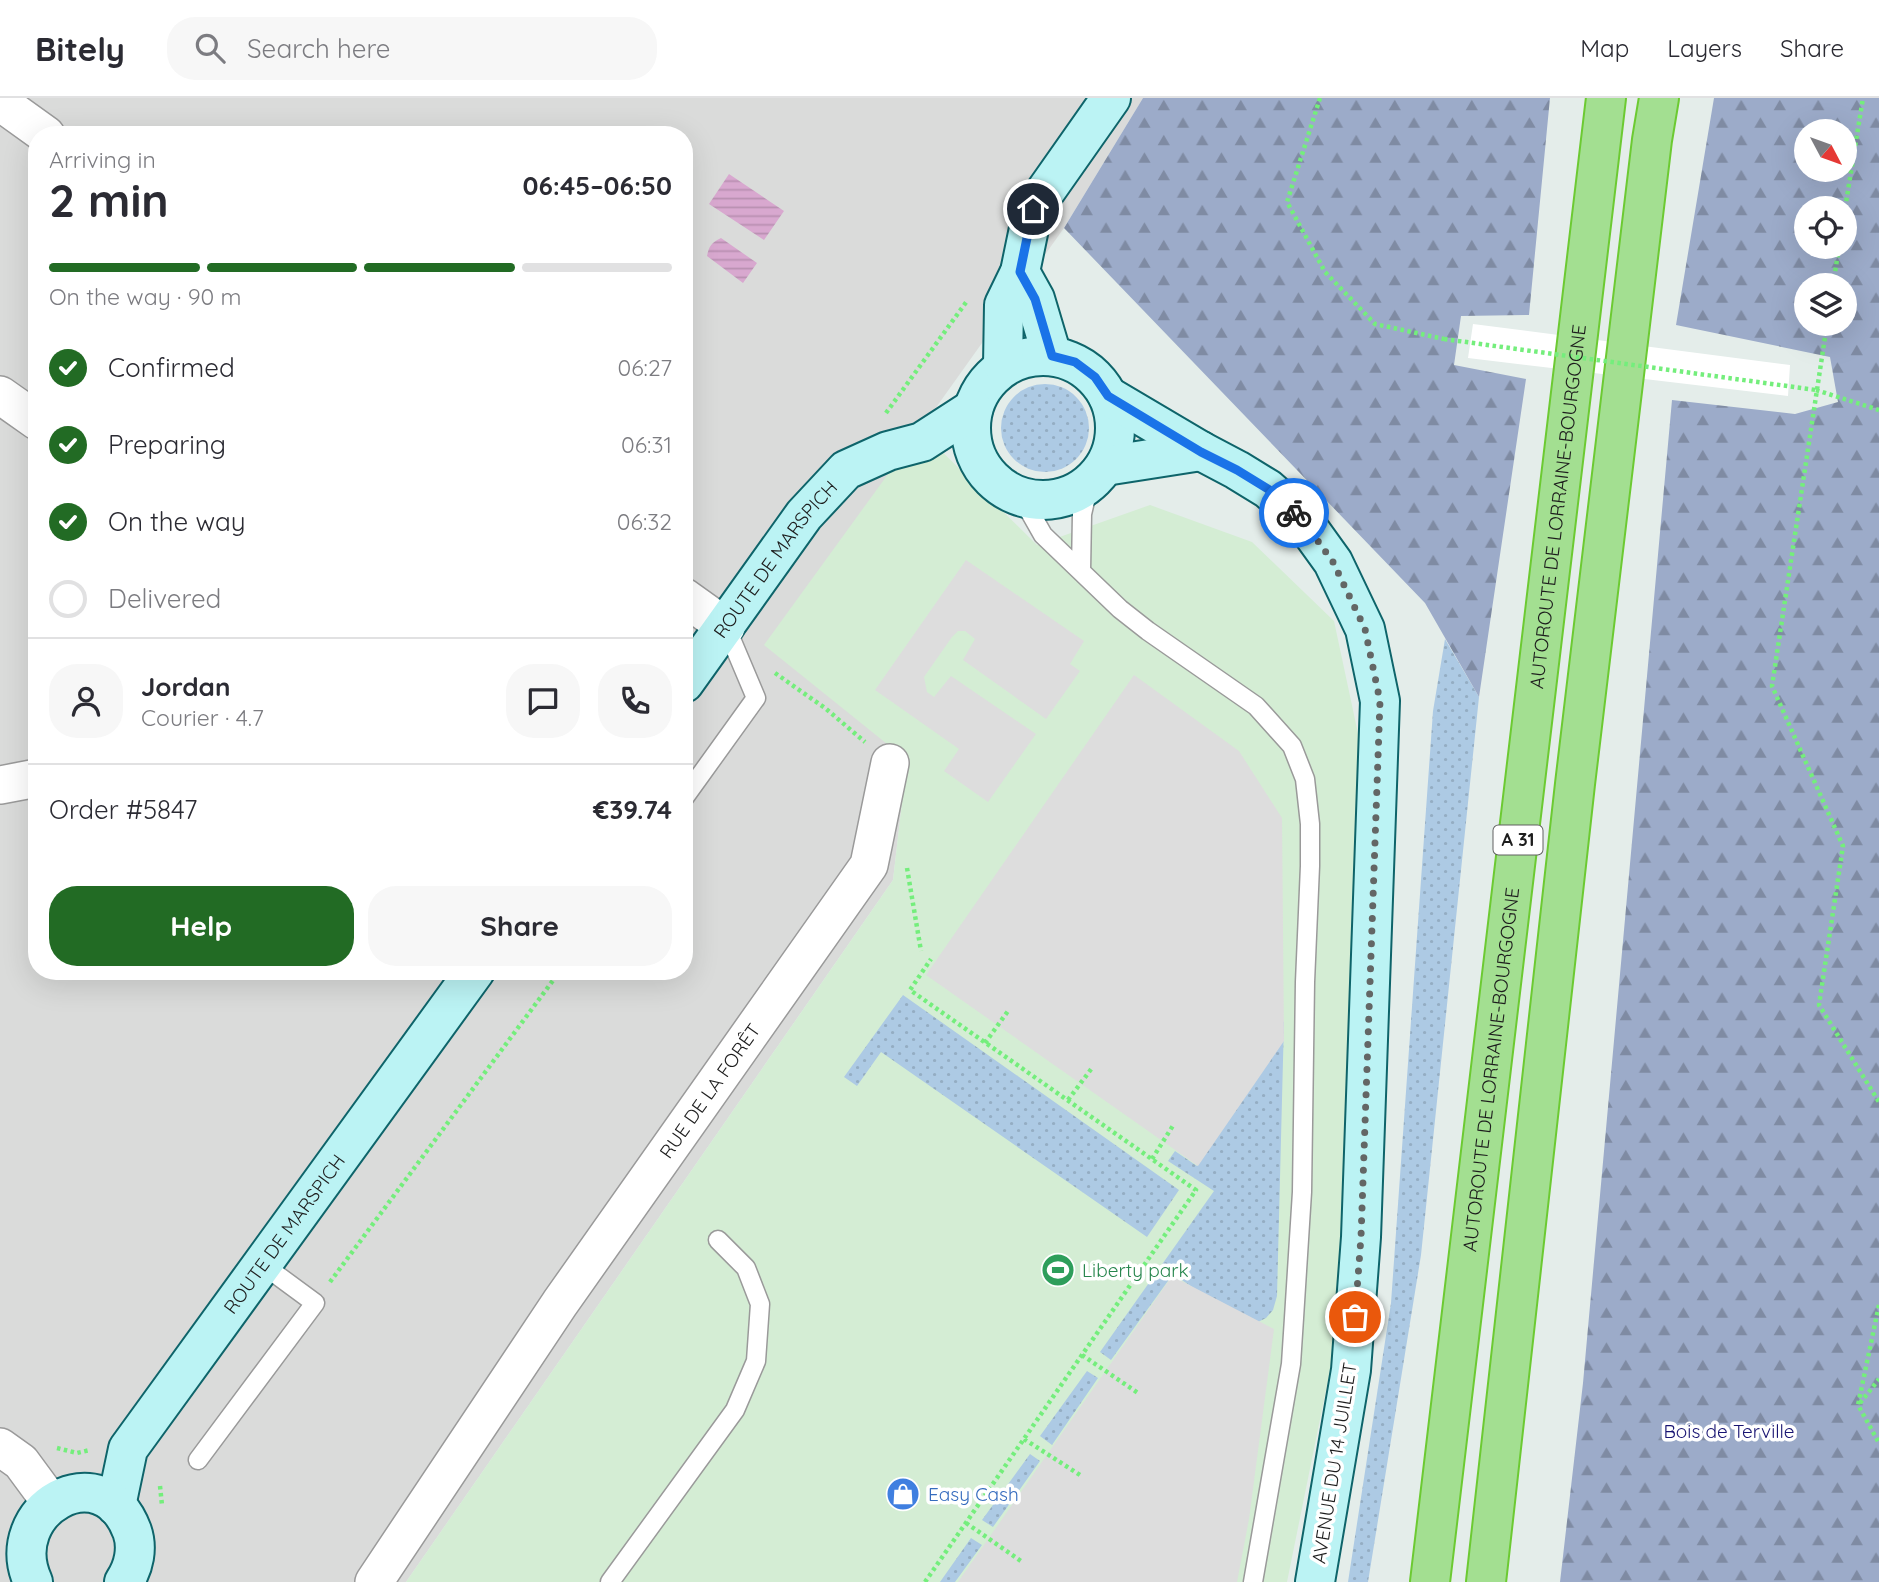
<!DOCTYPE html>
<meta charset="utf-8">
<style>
body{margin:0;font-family:Quicksand,sans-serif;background:#f7f7f7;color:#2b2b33;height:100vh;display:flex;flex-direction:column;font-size:26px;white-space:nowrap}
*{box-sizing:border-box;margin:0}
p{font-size:23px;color:#7c7c81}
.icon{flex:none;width:38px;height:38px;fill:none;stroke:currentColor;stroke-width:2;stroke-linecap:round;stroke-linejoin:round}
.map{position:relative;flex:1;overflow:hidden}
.sheet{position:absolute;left:28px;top:28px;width:665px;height:854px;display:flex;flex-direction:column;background:#fff;border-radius:28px;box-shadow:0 7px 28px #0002}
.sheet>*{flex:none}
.needle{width:46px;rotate:131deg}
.tools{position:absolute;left:1794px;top:21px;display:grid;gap:14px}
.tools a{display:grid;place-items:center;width:63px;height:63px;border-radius:50%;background:#fff;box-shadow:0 7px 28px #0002;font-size:35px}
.pin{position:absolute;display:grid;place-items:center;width:60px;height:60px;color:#fff;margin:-30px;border:4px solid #fff;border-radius:50%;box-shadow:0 2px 7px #0007}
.courier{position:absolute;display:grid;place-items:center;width:70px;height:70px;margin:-35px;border:5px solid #1a73e8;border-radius:50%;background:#fff;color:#222;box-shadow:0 2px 9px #0007}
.headline em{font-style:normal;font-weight:700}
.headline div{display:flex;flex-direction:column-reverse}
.headline{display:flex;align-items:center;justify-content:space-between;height:119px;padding:0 21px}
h1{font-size:46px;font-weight:700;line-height:52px}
.bar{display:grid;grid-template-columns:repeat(4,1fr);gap:10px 7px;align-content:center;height:84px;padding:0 21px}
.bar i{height:9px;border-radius:5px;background:#e1e1e2}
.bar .selected{background:#226b24}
.bar p{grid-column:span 4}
.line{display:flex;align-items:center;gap:18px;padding:0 21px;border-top:2px solid #e1e1e2}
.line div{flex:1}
.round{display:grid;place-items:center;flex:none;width:74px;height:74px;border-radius:28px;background:#f7f7f7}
ol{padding:0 21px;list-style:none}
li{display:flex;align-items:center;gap:21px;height:77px}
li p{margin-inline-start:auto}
li .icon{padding:7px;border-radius:50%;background:#226b24;color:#fff;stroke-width:4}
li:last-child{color:#7c7c81}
li i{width:38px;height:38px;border:4px solid #e1e1e2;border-radius:50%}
.action{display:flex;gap:14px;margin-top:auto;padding:14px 21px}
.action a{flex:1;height:80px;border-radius:28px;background:#226b24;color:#fff;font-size:28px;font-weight:700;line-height:80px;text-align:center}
.action a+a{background:#f7f7f7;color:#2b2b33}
header{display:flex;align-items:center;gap:42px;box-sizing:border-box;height:98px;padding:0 35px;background:#fff;border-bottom:2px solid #e1e1e2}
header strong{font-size:33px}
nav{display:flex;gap:38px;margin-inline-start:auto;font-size:24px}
.search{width:490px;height:63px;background:#f7f7f7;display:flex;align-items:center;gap:18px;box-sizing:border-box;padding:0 24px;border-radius:28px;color:#7c7c81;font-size:26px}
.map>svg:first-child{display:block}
.residential{fill:#dadbda;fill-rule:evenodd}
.commercial{fill:#d4edd4}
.grass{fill:url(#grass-dots)}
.forest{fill:url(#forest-firs);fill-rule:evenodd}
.parking{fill:#ddd}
.water{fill:url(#water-rules)}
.pier{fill:#fff}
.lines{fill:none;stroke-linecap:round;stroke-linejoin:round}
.lane-casing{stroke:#9a9a9a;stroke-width:21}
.street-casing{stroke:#9a9a9a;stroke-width:40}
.secondary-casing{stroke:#0e646a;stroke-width:42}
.highway-casing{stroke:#6cca32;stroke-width:42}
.path{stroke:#74ee7c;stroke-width:4.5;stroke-dasharray:3.5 3.5;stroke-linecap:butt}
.lane{stroke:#fff;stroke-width:18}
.street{stroke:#fff;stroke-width:37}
.secondary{stroke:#bbf3f4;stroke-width:38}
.highway{stroke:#a3df91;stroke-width:38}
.path-bridge{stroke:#74ee7c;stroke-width:4.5;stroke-dasharray:3.5 3.5;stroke-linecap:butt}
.done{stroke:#636665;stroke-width:7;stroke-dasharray:0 12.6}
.route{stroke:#1a73e8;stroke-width:9}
.labels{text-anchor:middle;stroke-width:7;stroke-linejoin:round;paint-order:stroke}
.shield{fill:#fff;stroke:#616161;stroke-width:2}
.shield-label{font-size:18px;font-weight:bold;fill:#1d1d1d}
.street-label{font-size:19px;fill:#1d1d1d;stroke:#fff}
.leisure-label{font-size:19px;fill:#27864d;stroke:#fff;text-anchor:start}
.park-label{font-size:19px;fill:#181472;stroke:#fff}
.shop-label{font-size:19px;fill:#366cbe;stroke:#fff;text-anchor:start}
</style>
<header>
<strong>Bitely</strong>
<div class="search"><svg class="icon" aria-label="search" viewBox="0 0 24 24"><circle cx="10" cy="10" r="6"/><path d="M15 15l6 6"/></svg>Search here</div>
<nav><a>Map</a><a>Layers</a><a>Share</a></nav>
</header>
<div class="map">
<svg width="1879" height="1484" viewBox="0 0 1879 1484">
<defs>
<pattern id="grass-dots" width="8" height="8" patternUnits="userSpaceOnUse" patternTransform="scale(1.75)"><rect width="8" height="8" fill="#adcae4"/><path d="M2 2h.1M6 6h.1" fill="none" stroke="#94adc3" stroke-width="1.8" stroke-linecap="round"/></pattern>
<pattern id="forest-firs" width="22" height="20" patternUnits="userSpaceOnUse" patternTransform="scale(1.75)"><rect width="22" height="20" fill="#9cabc9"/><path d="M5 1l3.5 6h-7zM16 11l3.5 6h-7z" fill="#7f8ba3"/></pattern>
<pattern id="water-rules" width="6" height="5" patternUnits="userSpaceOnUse" patternTransform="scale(1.75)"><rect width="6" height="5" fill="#d8a8cf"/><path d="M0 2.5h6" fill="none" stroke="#b990b1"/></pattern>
</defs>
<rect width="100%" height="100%" fill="#e4edea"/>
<path class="residential" d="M0 0H1143L1064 130 920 332 907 662 893 782 406 1484H0ZM37 37H684V873H37Z"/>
<path class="commercial" d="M920 332 1037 447 1150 407 1252 444 1334 523 1363 659 1342 1213 1287 1484H406L893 782 907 662 764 547Z"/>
<path class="grass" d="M1001 330a44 44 0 1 1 88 0a44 44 0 1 1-88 0Z
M1445 541 1479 599 1421 1157 1368 1484H1348L1391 1205 1433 613Z
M903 897 1179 1092 1147 1139 881 954 857 988 844 979Z
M1284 923 1277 1198 1273 1212 1266 1220 1258 1224 1242 1223 1173 1176 1111 1262 1100 1254 1214 1093 1168 1063 1175 1053 1197 1068Z
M1087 1273 1098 1280 1052 1347 1040 1338Z
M1030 1356 1040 1363 993 1429 982 1422Z
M971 1440 982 1447 955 1484H940Z"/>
<path class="forest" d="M1143 0H1550L1529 217 1461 218 1454 267 1526 281 1479 599 1425 505 1064 130Z
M1714 0H1879V1484H1560L1583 1285 1672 302 1795 316 1838 304 1830 259 1676 227ZM1806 33H1844V72H1806ZM1806 110H1844V149H1806ZM1806 187H1844V226H1806Z"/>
<path class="parking" d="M966 462 1084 543 1070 566 1080 573 1046 621 963 562 975 541 965 533H958L952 539 924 579 927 594 934 599 951 578 1036 636 988 704 944 673 959 651 875 592Z
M1134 577 1239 653 1282 720 1284 943 1198 1068 926 877Z
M1172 1178 1274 1231 1249 1421 1237 1484H958Z"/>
<path class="water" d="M729 76 784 113 764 142 709 106Z
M721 140 757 165 743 185 707 158C709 148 711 145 721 140Z"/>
<path class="pier" d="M1473 226 1790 267 1788 298 1468 260Z"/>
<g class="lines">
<defs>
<path id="lane" d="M1022 400 1043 437 1120 511 1148 533 1256 608 1292 648 1305 681 1310 726V768L1305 884 1302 1094 1294 1220 1291 1266 1253 1484
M1081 473 1082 416 1089 386
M684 700 756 600 726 529
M198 1362 315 1205 262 1166
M610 1484 735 1312 756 1263 760 1206 746 1170 718 1142"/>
<g id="street">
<path d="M0 4 46 37"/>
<path d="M0 297 37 323"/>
<path d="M684 499 726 529"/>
<path d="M0 687 37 680"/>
<path d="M0 1349 21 1364 49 1402"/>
<path id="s1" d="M374 1484 560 1205 869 767 890 665"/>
</g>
<g id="secondary">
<path d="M1020 174 1035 201 1052 258"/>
<circle cx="1043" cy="330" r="72"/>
<path d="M1003 267 1004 207 1020 174 1033 111 1111 0"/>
<path d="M1108 298 1201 353 1237 372 1268 391 1302 421 1333 464 1365 531 1380 603 1361 1139 1351 1272 1315 1484"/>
<path d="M1105 368 1201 353"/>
<path id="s2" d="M684 585 804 417 846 372 888 353 922 344 973 311"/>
<path id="s3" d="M116 1408 128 1351 475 873"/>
<path d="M33 1484C0 1412 102 1353 132 1433 138 1450 134 1469 124 1484"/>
</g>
<g id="highway">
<path id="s4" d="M1430 1484 1606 0"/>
<path d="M1486 1484 1575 686 1652 42 1659 0"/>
</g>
</defs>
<use href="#lane" class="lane-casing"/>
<use href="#street" class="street-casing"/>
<use href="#secondary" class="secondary-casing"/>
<use href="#highway" class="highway-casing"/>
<path class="path" d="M1320 0 1287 104 1325 174 1375 226 1444 241
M1844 117 1863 0
M1833 187 1839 149
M1827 226 1772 588 1843 748 1819 907 1879 1004
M1816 292 1879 312
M886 315 967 203
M775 575 825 610 865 644
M907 770 921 853
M985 945 1008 913
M1068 1002 1092 970
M1152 1061 1174 1026
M330 1184 560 873
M1879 1207 1858 1307 1879 1345
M1082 1257 1138 1295
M1860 1305 1879 1281
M1024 1341 1080 1377
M57 1350 77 1355 90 1352
M160 1388 162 1407
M966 1425 1021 1463
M925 1484 1196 1092 910 892 931 861"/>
<use href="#lane" class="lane"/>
<use href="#street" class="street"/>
<use href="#secondary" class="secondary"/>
<use href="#highway" class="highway"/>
<path class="path-bridge" d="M1444 241 1816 292"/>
</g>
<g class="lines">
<path class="done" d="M1294 415 1302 421 1333 464 1365 531 1380 603 1361 1139 1355 1219"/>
<path class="route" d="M1033 111 1020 174 1035 201 1052 258 1075 264 1095 279 1108 298 1201 354 1237 372 1268 391 1294 415"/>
</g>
<defs>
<symbol id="stadium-disc" viewBox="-11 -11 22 22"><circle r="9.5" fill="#2e9e5b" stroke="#fff"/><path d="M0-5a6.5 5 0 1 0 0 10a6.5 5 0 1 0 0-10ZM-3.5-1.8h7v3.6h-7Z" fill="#fff"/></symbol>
<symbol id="shop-disc" viewBox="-11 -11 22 22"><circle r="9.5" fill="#3f7fe0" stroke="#fff"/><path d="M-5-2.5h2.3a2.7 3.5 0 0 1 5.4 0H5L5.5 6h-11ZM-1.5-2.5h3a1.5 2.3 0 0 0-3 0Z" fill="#fff"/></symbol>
</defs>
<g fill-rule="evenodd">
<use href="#stadium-disc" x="1039" y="1153" width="38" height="38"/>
<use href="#shop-disc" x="884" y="1377" width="38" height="38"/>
</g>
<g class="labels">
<rect class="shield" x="1493.5" y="727.5" width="49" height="29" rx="5"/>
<g class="shield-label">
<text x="1518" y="748">A 31</text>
</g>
<g class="street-label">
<text dy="7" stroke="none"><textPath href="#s4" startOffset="1083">AUTOROUTE DE LORRAINE-BOURGOGNE</textPath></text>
<text dy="7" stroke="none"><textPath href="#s2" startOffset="154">ROUTE DE MARSPICH</textPath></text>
<text dy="7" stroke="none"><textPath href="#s4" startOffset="516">AUTOROUTE DE LORRAINE-BOURGOGNE</textPath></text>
<text dy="7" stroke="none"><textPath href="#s1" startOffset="595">RUE DE LA FORÊT</textPath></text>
<text dy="7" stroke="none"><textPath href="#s3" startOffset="324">ROUTE DE MARSPICH</textPath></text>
<text transform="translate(1334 1365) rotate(-81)" y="7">AVENUE DU 14 JUILLET</text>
</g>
<g class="leisure-label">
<text x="1082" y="1179">Liberty park</text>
</g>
<g class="park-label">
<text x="1729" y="1340">Bois de Terville</text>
</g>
<g class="shop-label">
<text x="928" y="1403">Easy Cash</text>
</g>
</g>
</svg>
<div class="tools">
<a><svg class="needle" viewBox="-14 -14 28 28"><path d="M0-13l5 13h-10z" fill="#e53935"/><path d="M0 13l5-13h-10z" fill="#7c7c81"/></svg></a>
<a><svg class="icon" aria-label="locate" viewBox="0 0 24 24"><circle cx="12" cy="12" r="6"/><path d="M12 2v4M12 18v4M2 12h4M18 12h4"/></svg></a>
<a><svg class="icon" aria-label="layers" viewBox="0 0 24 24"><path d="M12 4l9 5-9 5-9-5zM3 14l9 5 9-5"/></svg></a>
</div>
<div class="pin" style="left:1355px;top:1219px;background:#ea580c"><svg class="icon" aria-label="bag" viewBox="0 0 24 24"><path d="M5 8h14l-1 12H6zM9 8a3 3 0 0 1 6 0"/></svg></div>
<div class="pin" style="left:1033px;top:111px;background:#1f2937"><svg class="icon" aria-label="home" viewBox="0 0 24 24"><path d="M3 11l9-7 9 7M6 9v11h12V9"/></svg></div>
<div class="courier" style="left:1294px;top:415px"><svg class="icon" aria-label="bike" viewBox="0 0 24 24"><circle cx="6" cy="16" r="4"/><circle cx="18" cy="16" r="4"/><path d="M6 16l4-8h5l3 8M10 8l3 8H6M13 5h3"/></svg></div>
<section class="sheet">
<div class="headline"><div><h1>2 min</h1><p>Arriving in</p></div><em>06:45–06:50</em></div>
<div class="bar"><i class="selected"></i><i class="selected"></i><i class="selected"></i><i></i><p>On the way · 90 m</p></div>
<ol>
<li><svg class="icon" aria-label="check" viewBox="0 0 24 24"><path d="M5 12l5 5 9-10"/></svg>Confirmed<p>06:27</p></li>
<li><svg class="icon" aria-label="check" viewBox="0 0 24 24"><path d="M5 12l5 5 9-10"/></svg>Preparing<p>06:31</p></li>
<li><svg class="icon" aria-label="check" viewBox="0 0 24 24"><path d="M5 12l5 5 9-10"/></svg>On the way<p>06:32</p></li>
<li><i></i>Delivered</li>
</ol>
<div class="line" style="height:126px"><a class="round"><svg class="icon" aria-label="person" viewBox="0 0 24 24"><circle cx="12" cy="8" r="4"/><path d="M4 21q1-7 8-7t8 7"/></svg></a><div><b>Jordan</b><p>Courier · 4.7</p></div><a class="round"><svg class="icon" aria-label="chat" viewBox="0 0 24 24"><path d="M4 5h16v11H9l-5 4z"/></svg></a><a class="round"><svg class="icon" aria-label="phone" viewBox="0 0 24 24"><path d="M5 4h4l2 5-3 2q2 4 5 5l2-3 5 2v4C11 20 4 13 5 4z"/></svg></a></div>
<div class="line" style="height:91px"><div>Order #5847</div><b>€39.74</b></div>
<div class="action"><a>Help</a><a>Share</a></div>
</section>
</div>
